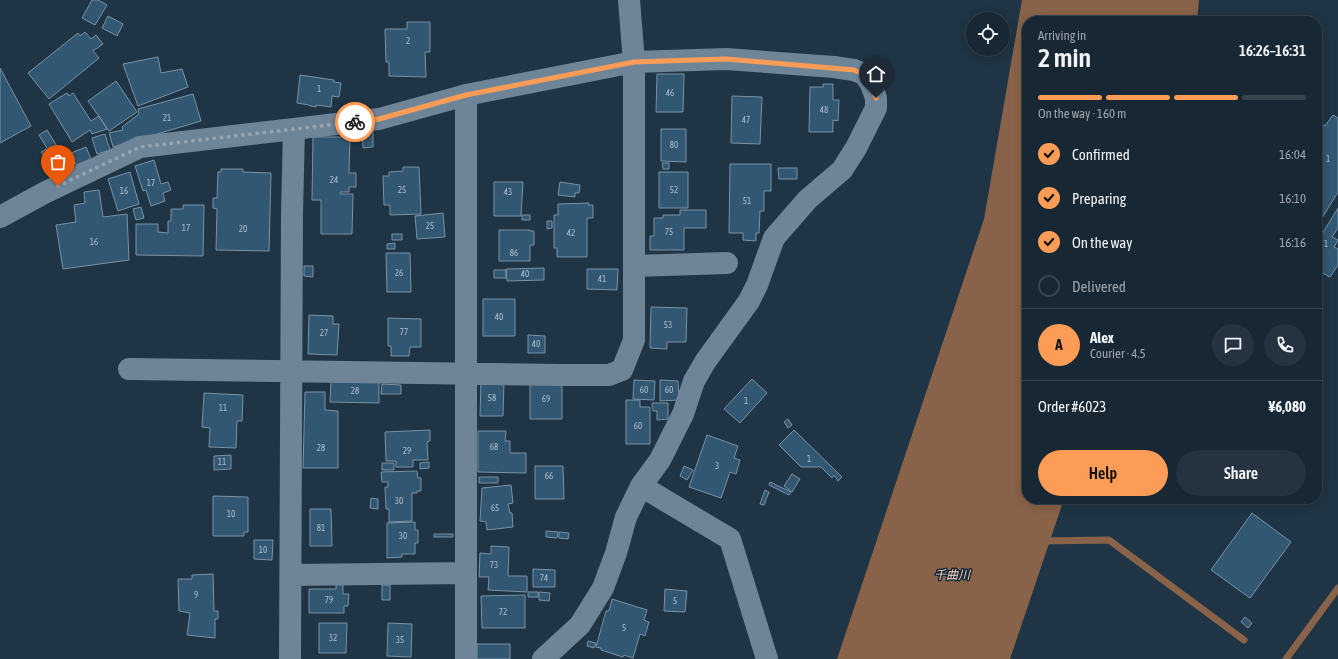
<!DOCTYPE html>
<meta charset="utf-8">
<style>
body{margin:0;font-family:"Asap Condensed","Noto Sans JP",sans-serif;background:#24333f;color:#f1f3f6;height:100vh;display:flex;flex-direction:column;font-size:15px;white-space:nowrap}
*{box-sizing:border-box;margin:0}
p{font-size:13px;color:#9ea5ac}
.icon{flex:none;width:22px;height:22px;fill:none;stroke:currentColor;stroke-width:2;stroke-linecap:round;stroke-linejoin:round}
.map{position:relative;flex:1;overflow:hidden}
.details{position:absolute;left:1022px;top:16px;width:300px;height:488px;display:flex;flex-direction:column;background:#172733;border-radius:16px;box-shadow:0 2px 10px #0003,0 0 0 1px #36444e}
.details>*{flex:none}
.buttons{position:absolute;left:966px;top:12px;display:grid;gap:8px}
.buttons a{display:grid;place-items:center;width:44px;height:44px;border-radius:50%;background:#172733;box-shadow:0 2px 10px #0003,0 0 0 1px #36444e;font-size:20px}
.pin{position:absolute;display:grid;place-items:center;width:34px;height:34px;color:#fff;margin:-41px -17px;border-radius:50% 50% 50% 0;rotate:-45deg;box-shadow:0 0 4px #0007}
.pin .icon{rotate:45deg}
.courier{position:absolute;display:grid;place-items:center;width:40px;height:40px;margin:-20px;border:3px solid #fd9c56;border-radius:50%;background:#fff;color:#222;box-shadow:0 1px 5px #0007}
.head em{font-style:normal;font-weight:600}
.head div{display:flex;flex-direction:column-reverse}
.head{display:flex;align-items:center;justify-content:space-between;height:68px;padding:0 16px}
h1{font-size:26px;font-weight:600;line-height:30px}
.bar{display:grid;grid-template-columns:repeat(4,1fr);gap:6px 4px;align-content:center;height:48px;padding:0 16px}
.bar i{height:5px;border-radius:3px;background:#36444e}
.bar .current{background:#fd9c56}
.bar p{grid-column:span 4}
.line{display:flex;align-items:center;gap:10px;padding:0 16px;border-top:1px solid #36444e}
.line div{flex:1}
.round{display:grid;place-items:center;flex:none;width:42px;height:42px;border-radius:21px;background:#24333f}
ol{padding:0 16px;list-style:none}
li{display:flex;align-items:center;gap:12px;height:44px}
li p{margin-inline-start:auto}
li .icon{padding:4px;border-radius:50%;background:#fd9c56;color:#111;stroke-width:4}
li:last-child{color:#9ea5ac}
li i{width:22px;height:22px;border:2px solid #36444e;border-radius:50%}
.button{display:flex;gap:8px;margin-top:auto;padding:8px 16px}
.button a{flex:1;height:46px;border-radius:24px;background:#fd9c56;color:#111;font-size:16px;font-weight:600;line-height:46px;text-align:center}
.button a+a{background:#24333f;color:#f1f3f6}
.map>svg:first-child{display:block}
.water{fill:#886249}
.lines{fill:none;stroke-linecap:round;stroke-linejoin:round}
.stream{stroke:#886249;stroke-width:7}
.building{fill:#325772;stroke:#7a92a5}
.minor{stroke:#6e8598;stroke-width:22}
.done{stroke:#95a4b1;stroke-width:4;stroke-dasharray:0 7.2}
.route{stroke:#fd9c56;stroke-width:5}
.labels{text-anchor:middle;stroke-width:3;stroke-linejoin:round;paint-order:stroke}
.number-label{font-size:9px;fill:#acbecd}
.water-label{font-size:12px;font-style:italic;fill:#fbd4bb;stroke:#152a39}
</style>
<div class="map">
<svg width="1338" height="659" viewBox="0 0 1338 659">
<rect width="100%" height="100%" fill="#1f3444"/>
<path class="water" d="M1022 0H1199L1197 21H1027V499H1064L1010 659H837L984 219Z"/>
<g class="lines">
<path class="stream" d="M1041 541 1109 540 1244 640
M1286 659 1338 588"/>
</g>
<path class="building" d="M92 0H98L107 5 95 25 82 18Z
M108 16 123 24 117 36 102 28Z
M407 22H430V52H425L426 77 389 76V62H386L385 29H407Z
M85 32 91 39 96 35 103 44 93 51 99 58 49 99 28 73 78 33 80 36Z
M158 57 161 73 182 69 188 87 138 106 123 64Z
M0 68 31 126 0 143Z
M657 74H684L683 112H656Z
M300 75 334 80V82L341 83 339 97 332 96 331 107 316 105V107L310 106 309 105 297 103Z
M116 81 137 112 109 131 88 101Z
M823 84H833V100H839L838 121 833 120V132H809L810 87H823Z
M67 93 69 96 73 93 91 121 99 116 107 129 92 134 90 130 72 142 49 104Z
M193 94 201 121 113 147 109 133 123 130 122 127 139 114 138 109Z
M732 96 762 97 760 144 731 143Z
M1333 115 1338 118V192L1317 226V121L1325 126Z
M373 129V147L363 148 362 130Z
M661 129H686V162L661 161Z
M47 130 58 148 50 153 39 135Z
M105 134 110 150 97 154 92 138Z
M313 137H350L349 173H356V187H349V192H340V194H353L352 234H321V200H312Z
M86 147 91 159 76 165 71 153Z
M46 149 50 156 46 159 41 152Z
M55 157 60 165 50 173 44 165Z
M154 160 161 184 168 182 171 190 163 193 165 201 151 206 146 190 143 191 135 166Z
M662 163H669V169H663Z
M730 164H771V191H764V211H760L759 233H756V241L743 240V233H729Z
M403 167H419L421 214 390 215V205H384L383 176H389V172L403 171Z
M778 168H797V179H779Z
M221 169H243V172L271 173 269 251 216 250 217 209 213 208V198H217L218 172H221Z
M130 172 139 204 118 211 108 179Z
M659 172H688V208H659Z
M494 182H523L521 216H494Z
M560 182 580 185 579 193H575V197L558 195Z
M99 190 103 217 127 214 129 260 63 269 56 225 76 222 74 205 85 203 84 192Z
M589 203 588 205H593V218H587V257H557V248H554V215H558V204Z
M183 205H204L203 256 136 255V224H158V232L168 233V221H171V209H183Z
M141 207 144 218 136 220 133 209Z
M1338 208V228L1332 237 1338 240 1334 247 1338 249V265L1330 277 1317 270V242Z
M680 210H706V228H684V250H650V236H654V218H663V215H680Z
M443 213 445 237 417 239 415 216Z
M522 215H530V220H522Z
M547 221H552V228L547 229Z
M499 230H530V231H534V245H530V261H499Z
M392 234H402V240H392Z
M395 243V249H387V244Z
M386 253H410L411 292H387Z
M304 266H313V277L304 276Z
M544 268V280L507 281 506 269Z
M587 269H618L617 290 587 289Z
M494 270H506V278H494Z
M483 299H515V336H483Z
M651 307 687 308 686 342H667V349L650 348Z
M309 315 333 316V324H339L337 355 308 354Z
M388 318 421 319V347H410L409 356H391V346H388Z
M528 335 545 336V353H528Z
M530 378 562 379V419H530Z
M752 379 767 393 740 423 724 409Z
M331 380 379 381V403L330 402Z
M481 380 504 381 503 416H480Z
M634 380 655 381 654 400 633 399Z
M660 380 678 381 679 400 660 401Z
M382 384 401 385V394H381Z
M305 392H325V410L338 411V468H303Z
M204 393 243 395 242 421H237L236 448 209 447 210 428 202 427Z
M626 400H640V407H650V444H626Z
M652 403H668V419L657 420V411H653Z
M788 419 792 425 788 428 784 422Z
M430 430V441L427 442 428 460H413V467H396V461H386L385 432Z
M794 430 842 477 838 481 834 475 832 478 821 467H801L779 445Z
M478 431H506L505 441H510V453H526V473L478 472Z
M707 435 738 446 734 458 740 460 736 474 730 472 721 498 689 487Z
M231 455V469L214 470V456Z
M429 462V468L420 469V463Z
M382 463H394V470H382Z
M535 466H563L564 499H535Z
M684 466 693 470 687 480 680 476Z
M417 471 418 478H421V491H417V493H412V521L389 522V509H386L385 487H388V482H382L381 472Z
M792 474 800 479 792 492 784 486Z
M479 477H498V483H479Z
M770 482 791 492 789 495 769 485Z
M511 485 513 503 508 504 510 513H512L513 527 487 530 486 522 480 521 482 488Z
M765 490 769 492 764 505 760 504Z
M213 496 248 497V532H244V536H213Z
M371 498 378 499V509L370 508Z
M310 509H331L332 546H310Z
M1252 513 1291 542 1250 598 1211 570Z
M415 522V530H418V543H415V554H402V557L387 558V523Z
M546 531 558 532 557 538 546 537Z
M559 532 569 533 568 539 559 538Z
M434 534H453V537H434Z
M254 540H273L272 560 254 559Z
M491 546 509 547 508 576H527V592L488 590 489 577H479L480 553 491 554Z
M533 569 555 570V587H533Z
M213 574 214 611H218V619H215V638L187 635 190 613 179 611 178 579H192V575Z
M336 582H343V594H349L348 606H344V613H309V589H336Z
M382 585H390V600H382Z
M665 589 687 591 685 612 664 611Z
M528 592H538V597H528Z
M539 592 550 593 549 601 539 600Z
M525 595V628H482L481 596Z
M612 599 647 610 644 620 649 622 645 636 640 634 633 658 624 655 623 657 601 650V648L596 647 606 611H609Z
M1245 617 1252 623 1248 628 1241 622Z
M319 623H347L346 653H319Z
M388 623 412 624 411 657 387 656Z
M588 641 596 643 594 648 587 646Z
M477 644H510V659H477Z"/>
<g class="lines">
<path class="minor" d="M0 217 44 193 140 147 379 119 466 95 634 62 726 59 834 67 854 70 864 74 871 84 876 98V108L856 148 842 170 808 199 774 238 757 285 749 301 705 362 694 381 683 414 660 460 641 486 626 517 616 553 603 588 580 625 543 659
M635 266 727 263
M129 369 560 375H609L622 370 634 340V62L629 0
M641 486 730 539 767 659
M291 575 465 573
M290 659 292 213 294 129
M466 659V95"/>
</g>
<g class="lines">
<path class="done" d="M58 186 140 147 355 122"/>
<path class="route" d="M355 122 379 119 466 95 634 62 726 59 854 70C869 76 871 83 876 98"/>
</g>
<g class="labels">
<g class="number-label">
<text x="408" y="44">2</text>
<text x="319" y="92">1</text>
<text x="670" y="96">46</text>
<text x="824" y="113">48</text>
<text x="167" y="121">21</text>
<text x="746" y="123">47</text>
<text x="674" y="148">80</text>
<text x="1328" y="162">1</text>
<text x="334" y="183">24</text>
<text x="151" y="186">17</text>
<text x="402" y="193">25</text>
<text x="674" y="193">52</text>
<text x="124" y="194">16</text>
<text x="508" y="195">43</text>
<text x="747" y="204">51</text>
<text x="430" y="229">25</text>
<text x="186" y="231">17</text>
<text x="243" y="232">20</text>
<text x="669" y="235">75</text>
<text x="571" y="236">42</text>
<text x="94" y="245">16</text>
<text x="1326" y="247">1</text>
<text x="514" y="256">86</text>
<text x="399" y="276">26</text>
<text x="525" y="277">40</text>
<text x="602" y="282">41</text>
<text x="499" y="320">40</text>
<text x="668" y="328">53</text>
<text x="404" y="335">77</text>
<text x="324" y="336">27</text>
<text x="536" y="347">40</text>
<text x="644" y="393">60</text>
<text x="669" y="393">60</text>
<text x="355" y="394">28</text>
<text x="492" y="401">58</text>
<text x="546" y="402">69</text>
<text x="746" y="404">1</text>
<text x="223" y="411">11</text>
<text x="638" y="429">60</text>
<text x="494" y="450">68</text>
<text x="321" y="451">28</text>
<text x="407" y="454">29</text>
<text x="809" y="462">1</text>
<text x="222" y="465">11</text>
<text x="717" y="469">3</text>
<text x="549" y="479">66</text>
<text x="399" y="504">30</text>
<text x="495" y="511">65</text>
<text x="231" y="517">10</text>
<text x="321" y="531">81</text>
<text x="403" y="539">30</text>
<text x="263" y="553">10</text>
<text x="494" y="568">73</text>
<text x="544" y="581">74</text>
<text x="196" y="598">9</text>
<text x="329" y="603">79</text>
<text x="675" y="604">5</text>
<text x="503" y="615">72</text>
<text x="624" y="631">5</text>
<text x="333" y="641">32</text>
<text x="400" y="643">35</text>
</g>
<g class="water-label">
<text x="952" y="579">千曲川</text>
</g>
</g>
</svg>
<div class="buttons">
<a><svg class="icon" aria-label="locate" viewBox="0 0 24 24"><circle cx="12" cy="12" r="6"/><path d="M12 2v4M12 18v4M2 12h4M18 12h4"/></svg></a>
</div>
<div class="pin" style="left:58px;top:186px;background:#ea580c"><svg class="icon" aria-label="bag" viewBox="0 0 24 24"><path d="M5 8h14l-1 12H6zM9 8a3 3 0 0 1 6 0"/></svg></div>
<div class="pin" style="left:876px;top:98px;background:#1f2937"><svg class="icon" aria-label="home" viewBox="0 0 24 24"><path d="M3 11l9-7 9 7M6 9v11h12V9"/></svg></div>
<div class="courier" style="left:355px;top:122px"><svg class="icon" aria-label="bike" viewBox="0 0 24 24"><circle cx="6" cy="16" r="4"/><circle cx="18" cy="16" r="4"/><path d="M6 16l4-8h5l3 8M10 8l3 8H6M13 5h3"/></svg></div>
<section class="details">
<div class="head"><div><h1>2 min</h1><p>Arriving in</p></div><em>16:26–16:31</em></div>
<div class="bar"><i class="current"></i><i class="current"></i><i class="current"></i><i></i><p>On the way · 160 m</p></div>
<ol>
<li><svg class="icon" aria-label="check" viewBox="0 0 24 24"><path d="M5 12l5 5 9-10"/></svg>Confirmed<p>16:04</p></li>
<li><svg class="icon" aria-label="check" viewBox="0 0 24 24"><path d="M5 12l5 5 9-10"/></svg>Preparing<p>16:10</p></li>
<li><svg class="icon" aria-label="check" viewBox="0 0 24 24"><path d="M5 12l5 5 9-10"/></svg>On the way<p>16:16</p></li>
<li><i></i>Delivered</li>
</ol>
<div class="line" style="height:72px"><b class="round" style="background:#fd9c56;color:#111">A</b><div><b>Alex</b><p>Courier · 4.5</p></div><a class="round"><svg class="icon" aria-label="chat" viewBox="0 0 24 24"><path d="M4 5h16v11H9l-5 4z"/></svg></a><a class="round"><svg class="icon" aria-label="phone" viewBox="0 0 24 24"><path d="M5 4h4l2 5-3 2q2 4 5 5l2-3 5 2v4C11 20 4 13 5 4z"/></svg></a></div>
<div class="line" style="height:52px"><div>Order #6023</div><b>¥6,080</b></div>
<div class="button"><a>Help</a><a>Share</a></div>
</section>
</div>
